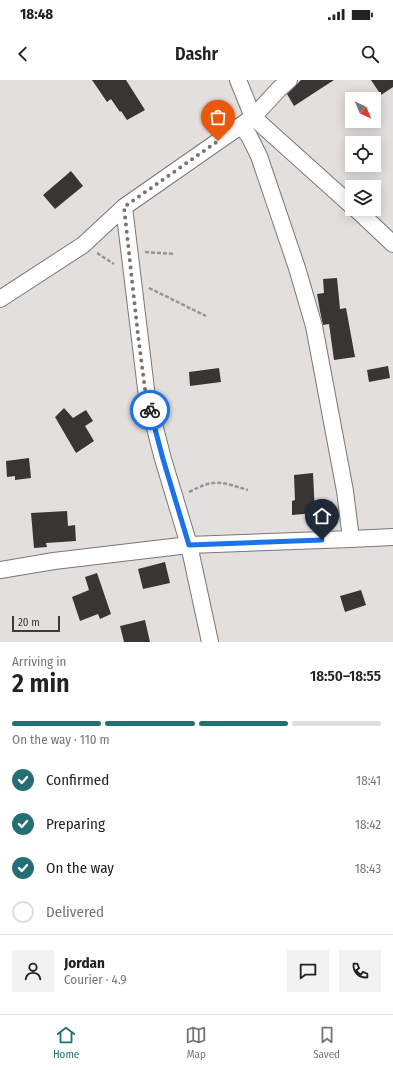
<!DOCTYPE html>
<meta charset="utf-8">
<style>
body{margin:0;font-family:"Fira Sans Condensed",sans-serif;background:#f2f2f2;color:#222;height:100vh;display:flex;flex-direction:column;font-size:15px;white-space:nowrap}
*{box-sizing:border-box;margin:0}
p{font-size:13px;color:#767676}
.icon{flex:none;width:22px;height:22px;fill:none;stroke:currentColor;stroke-width:2;stroke-linecap:round;stroke-linejoin:round}
.map{position:relative;height:562px;overflow:hidden}
.panel{display:flex;flex-direction:column;background:#fff;flex:1}
.panel>*{flex:none}
.needle{width:26px;rotate:136deg}
.tools{position:absolute;left:345px;top:12px;display:grid;gap:8px}
.tools a{display:grid;place-items:center;width:36px;height:36px;border-radius:0px;background:#fff;box-shadow:0 2px 10px #0003;font-size:20px}
.scale{position:absolute;left:12px;bottom:10px;width:48px;box-sizing:border-box;padding-left:4px;border:2px solid #3d3c3b;border-top:0;font-size:11px;line-height:14px;white-space:nowrap;color:#3d3c3b;-webkit-text-stroke:3px #e2dfdd;paint-order:stroke}
.pin{position:absolute;display:grid;place-items:center;width:34px;height:34px;color:#fff;margin:-41px -17px;border-radius:50% 50% 50% 0;rotate:-45deg;box-shadow:0 0 4px #0007}
.pin .icon{rotate:45deg}
.courier{position:absolute;display:grid;place-items:center;width:40px;height:40px;margin:-20px;border:3px solid #1a73e8;border-radius:50%;background:#fff;color:#222;box-shadow:0 1px 5px #0007}
.summary em{font-style:normal;font-weight:600}
.summary div{display:flex;flex-direction:column-reverse}
.summary{display:flex;align-items:center;justify-content:space-between;height:68px;padding:0 12px}
h1{font-size:26px;font-weight:600;line-height:30px}
.bar{display:grid;grid-template-columns:repeat(4,1fr);gap:6px 4px;align-content:center;height:48px;padding:0 12px}
.bar i{height:5px;border-radius:3px;background:#e0e0e0}
.bar .on{background:#246f74}
.bar p{grid-column:span 4}
.line{display:flex;align-items:center;gap:10px;padding:0 12px;border-top:1px solid #e0e0e0}
.line div{flex:1}
.round{display:grid;place-items:center;flex:none;width:42px;height:42px;border-radius:0px;background:#f2f2f2}
ol{padding:0 12px;list-style:none}
li{display:flex;align-items:center;gap:12px;height:44px}
li p{margin-inline-start:auto}
li .icon{padding:4px;border-radius:50%;background:#246f74;color:#fff;stroke-width:4}
li:last-child{color:#767676}
li i{width:22px;height:22px;border:2px solid #e0e0e0;border-radius:50%}
.status{display:flex;justify-content:space-between;align-items:center;height:28px;padding:0 20px;background:#fff;direction:ltr}
.status svg{height:11px;fill:currentColor}
header{display:flex;justify-content:space-between;align-items:center;height:52px;padding:0 12px;background:#fff;font-size:18px;font-weight:600}
.menu{display:flex;justify-content:space-around;align-items:center;height:56px;border-top:1px solid #e0e0e0;background:#fff;font-size:11px;color:#767676}
.menu a{display:grid;justify-items:center;gap:2px}
.menu .on{color:#246f74}
.map>svg:first-child{display:block}
.building{fill:#383534}
.lines{fill:none;stroke-linecap:round;stroke-linejoin:round}
.street-casing{stroke:#7a7776;stroke-width:18}
.path{stroke:#989594;stroke-width:2.5;stroke-dasharray:4 2;stroke-linecap:butt}
.street{stroke:#fff;stroke-width:16}
.done{stroke:#777574;stroke-width:4;stroke-dasharray:0 7.2}
.route{stroke:#1a73e8;stroke-width:5}
</style>
<div class="status"><b>18:48</b><svg viewBox="0 0 49 12"><path d="M0 12V9h3v3zM5 12V6h3v6zM10 12V3h3v9zM15 12V0h3v12zM26 1h20v11H26zM47 4h2v5h-2z"/></svg></div>
<header><svg class="icon" aria-label="back" viewBox="0 0 24 24"><path d="M15 5l-7 7 7 7"/></svg>Dashr<svg class="icon" aria-label="search" viewBox="0 0 24 24"><circle cx="10" cy="10" r="6"/><path d="M15 15l6 6"/></svg></header>
<div class="map">
<svg width="393" height="562" viewBox="0 0 393 562">
<rect width="100%" height="100%" fill="#e2dfdd"/>
<path class="building" d="M92 0H126L145 30 127 40 121 31 120 32 111 19 107 22Z
M301 0H334L294 26 287 14Z
M371 0H393V7L381 15Z
M71 91 83 106 55 129 43 115Z
M337 198 340 229 346 228 355 277 334 280 329 244 323 245 320 231 317 214 324 213 323 199Z
M388 286 390 298 369 302 367 290Z
M219 288 221 302 190 306 189 292Z
M64 328 73 338 86 330 93 341 85 346 94 361 76 373 55 337Z
M29 378 31 398 15 400V396L7 397 6 381Z
M313 393 315 433 292 435V421L295 420 294 395Z
M67 431 68 446 75 445 76 461 46 463 47 467 34 468 31 433Z
M165 482 170 503 143 509 138 489Z
M97 493 111 534 100 539 98 534 80 541 72 517 89 510 85 497Z
M361 510 366 525 345 532 340 516Z
M145 540 150 562H124L120 546Z"/>
<g class="lines">
<defs>
<path id="street" d="M238 0 253 37 352 126
M124 127 147 317 163 379 189 465 210 562
M356 129 393 164
M0 219 83 165 124 127 253 37 279 9 289 0
M351 459 393 457
M0 490 54 481 189 465 351 459 345 411 314 246 297 188 259 76 249 56 241 46"/>
</defs>
<use href="#street" class="street-casing"/>
<path class="path" d="M145 172 175 174
M97 173 114 184
M149 208 206 236
M189 412C215 398 221 402 248 410"/>
<use href="#street" class="street"/>
</g>
<g class="lines">
<path class="done" d="M150 330 146 317 138 255 124 127 218 61"/>
<path class="route" d="M150 330 163 379 189 465 322 460"/>
</g>
</svg>
<div class="tools">
<a><svg class="needle" viewBox="-14 -14 28 28"><path d="M0-13l5 13h-10z" fill="#e53935"/><path d="M0 13l5-13h-10z" fill="#767676"/></svg></a>
<a><svg class="icon" aria-label="locate" viewBox="0 0 24 24"><circle cx="12" cy="12" r="6"/><path d="M12 2v4M12 18v4M2 12h4M18 12h4"/></svg></a>
<a><svg class="icon" aria-label="layers" viewBox="0 0 24 24"><path d="M12 4l9 5-9 5-9-5zM3 14l9 5 9-5"/></svg></a>
</div>
<div class="scale">20 m</div>
<div class="pin" style="left:218px;top:61px;background:#ea580c"><svg class="icon" aria-label="bag" viewBox="0 0 24 24"><path d="M5 8h14l-1 12H6zM9 8a3 3 0 0 1 6 0"/></svg></div>
<div class="pin" style="left:322px;top:460px;background:#1f2937"><svg class="icon" aria-label="home" viewBox="0 0 24 24"><path d="M3 11l9-7 9 7M6 9v11h12V9"/></svg></div>
<div class="courier" style="left:150px;top:330px"><svg class="icon" aria-label="bike" viewBox="0 0 24 24"><circle cx="6" cy="16" r="4"/><circle cx="18" cy="16" r="4"/><path d="M6 16l4-8h5l3 8M10 8l3 8H6M13 5h3"/></svg></div>
</div>
<section class="panel">
<div class="summary"><div><h1>2 min</h1><p>Arriving in</p></div><em>18:50–18:55</em></div>
<div class="bar"><i class="on"></i><i class="on"></i><i class="on"></i><i></i><p>On the way · 110 m</p></div>
<ol>
<li><svg class="icon" aria-label="check" viewBox="0 0 24 24"><path d="M5 12l5 5 9-10"/></svg>Confirmed<p>18:41</p></li>
<li><svg class="icon" aria-label="check" viewBox="0 0 24 24"><path d="M5 12l5 5 9-10"/></svg>Preparing<p>18:42</p></li>
<li><svg class="icon" aria-label="check" viewBox="0 0 24 24"><path d="M5 12l5 5 9-10"/></svg>On the way<p>18:43</p></li>
<li><i></i>Delivered</li>
</ol>
<div class="line" style="height:72px"><a class="round"><svg class="icon" aria-label="person" viewBox="0 0 24 24"><circle cx="12" cy="8" r="4"/><path d="M4 21q1-7 8-7t8 7"/></svg></a><div><b>Jordan</b><p>Courier · 4.9</p></div><a class="round"><svg class="icon" aria-label="chat" viewBox="0 0 24 24"><path d="M4 5h16v11H9l-5 4z"/></svg></a><a class="round"><svg class="icon" aria-label="phone" viewBox="0 0 24 24"><path d="M5 4h4l2 5-3 2q2 4 5 5l2-3 5 2v4C11 20 4 13 5 4z"/></svg></a></div>
</section>
<nav class="menu">
<a class="on"><svg class="icon" aria-label="home" viewBox="0 0 24 24"><path d="M3 11l9-7 9 7M6 9v11h12V9"/></svg>Home</a>
<a><svg class="icon" aria-label="map" viewBox="0 0 24 24"><path d="M3 6l6-2 6 2 6-2v14l-6 2-6-2-6 2zM9 4v14M15 6v14"/></svg>Map</a>
<a><svg class="icon" aria-label="saved" viewBox="0 0 24 24"><path d="M7 4h10v16l-5-4-5 4z"/></svg>Saved</a>
</nav>
